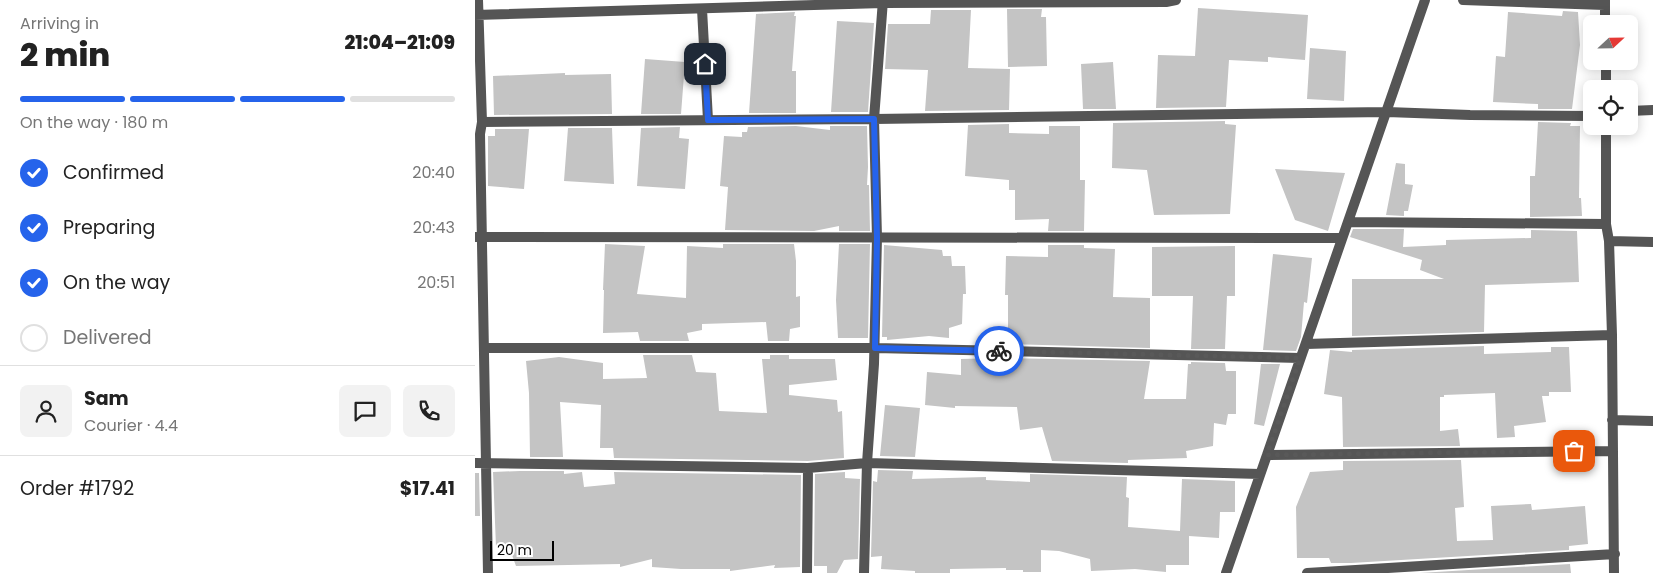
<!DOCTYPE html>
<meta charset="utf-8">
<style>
body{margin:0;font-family:Poppins,sans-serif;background:#f2f2f2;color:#222;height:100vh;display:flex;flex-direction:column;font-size:19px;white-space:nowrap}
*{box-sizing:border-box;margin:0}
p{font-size:16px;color:#767676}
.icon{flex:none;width:28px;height:28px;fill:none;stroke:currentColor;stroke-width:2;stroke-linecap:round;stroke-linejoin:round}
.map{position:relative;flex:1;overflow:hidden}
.panel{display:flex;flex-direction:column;background:#fff;width:475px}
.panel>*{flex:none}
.needle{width:32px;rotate:68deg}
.tools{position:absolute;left:1108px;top:15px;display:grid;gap:10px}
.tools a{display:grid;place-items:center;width:55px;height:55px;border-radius:8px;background:#fff;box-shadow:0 2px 12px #0003;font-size:25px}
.scale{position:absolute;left:15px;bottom:12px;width:64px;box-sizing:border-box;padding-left:5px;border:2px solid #000;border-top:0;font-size:14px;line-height:18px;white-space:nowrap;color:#000;-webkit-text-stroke:4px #fff;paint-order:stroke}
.pin{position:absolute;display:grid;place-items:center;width:42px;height:42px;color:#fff;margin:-21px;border-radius:10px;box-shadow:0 2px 8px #0006}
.courier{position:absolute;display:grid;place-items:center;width:50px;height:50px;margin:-25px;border:4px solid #2563eb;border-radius:50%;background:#fff;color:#222;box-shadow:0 1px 6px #0007}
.head em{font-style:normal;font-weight:800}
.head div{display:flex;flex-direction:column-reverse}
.head{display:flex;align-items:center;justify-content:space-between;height:85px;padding:0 20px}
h1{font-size:32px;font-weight:800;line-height:38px}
.bar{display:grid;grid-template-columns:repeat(4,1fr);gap:8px 5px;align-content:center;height:60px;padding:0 20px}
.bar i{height:6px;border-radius:4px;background:#e0e0e0}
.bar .active{background:#2563eb}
.bar p{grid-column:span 4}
.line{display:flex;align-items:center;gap:12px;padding:0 20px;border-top:1px solid #e0e0e0}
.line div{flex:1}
.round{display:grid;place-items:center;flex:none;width:52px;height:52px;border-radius:8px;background:#f2f2f2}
ol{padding:0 20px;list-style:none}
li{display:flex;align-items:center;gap:15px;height:55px}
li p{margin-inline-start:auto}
li .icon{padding:5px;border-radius:50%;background:#2563eb;color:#fff;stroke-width:4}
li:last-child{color:#767676}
li i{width:28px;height:28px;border:2px solid #e0e0e0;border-radius:50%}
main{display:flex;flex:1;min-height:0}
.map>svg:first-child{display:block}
.building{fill:#c4c4c4}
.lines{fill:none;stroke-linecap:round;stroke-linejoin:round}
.street{stroke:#555;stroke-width:10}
.done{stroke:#595959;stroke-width:5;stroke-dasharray:0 9}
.route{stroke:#2563eb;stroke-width:6}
</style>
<main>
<section class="panel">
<div class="head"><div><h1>2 min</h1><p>Arriving in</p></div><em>21:04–21:09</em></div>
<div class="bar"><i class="active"></i><i class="active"></i><i class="active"></i><i></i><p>On the way · 180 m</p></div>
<ol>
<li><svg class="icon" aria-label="check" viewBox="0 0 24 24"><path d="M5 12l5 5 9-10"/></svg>Confirmed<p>20:40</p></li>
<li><svg class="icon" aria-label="check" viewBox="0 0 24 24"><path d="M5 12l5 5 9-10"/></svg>Preparing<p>20:43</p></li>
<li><svg class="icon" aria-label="check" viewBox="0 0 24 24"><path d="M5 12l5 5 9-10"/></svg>On the way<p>20:51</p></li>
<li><i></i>Delivered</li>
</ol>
<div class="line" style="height:90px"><a class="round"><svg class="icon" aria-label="person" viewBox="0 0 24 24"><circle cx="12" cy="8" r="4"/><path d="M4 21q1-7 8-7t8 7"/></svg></a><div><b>Sam</b><p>Courier · 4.4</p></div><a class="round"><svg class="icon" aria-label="chat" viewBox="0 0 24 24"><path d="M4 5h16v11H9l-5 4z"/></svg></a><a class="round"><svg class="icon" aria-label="phone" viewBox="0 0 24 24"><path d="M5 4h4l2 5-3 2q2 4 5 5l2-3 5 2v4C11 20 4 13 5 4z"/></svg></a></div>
<div class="line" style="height:65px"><div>Order #1792</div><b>$17.41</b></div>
</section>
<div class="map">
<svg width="1178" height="573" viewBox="0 0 1178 573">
<rect width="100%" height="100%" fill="#fff"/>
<path class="building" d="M723 8 833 15 830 60 793 57V62L754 60 751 107 681 108 683 55 720 56Z
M532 9H567L566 17H571L572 66 533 67Z
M456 10H496L493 68 535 69 534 110 450 111 453 70 410 69 413 24H455Z
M1088 11 1103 12 1105 45 1097 109H1063V104L1018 102 1021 56 1030 57 1033 12 1087 16Z
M320 12 319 16H321L317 71H321V113H274L281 14Z
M362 21 399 23 393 112H356Z
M835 48 871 51 869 101 832 99Z
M170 59 210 62 206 114H166Z
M638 62 641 109H608L606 64Z
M90 73V75L136 74 137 114 19 115 18 76Z
M750 121V124L761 125 755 214 679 215 672 170 637 168 638 123Z
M1063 122 1096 123 1095 126H1105L1104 198H1106L1107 216 1055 217V176H1060Z
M534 124V133L574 134V126H605V180H610L609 231H573L574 219 540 220V190H534V180L490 176 493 125Z
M321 126 355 130V126H392L393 167 392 185H394L395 231H364V226L339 231 250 230 253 187 245 186 249 136 267 137V132H272L273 127Z
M205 127 204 138 214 139 210 189 162 186 166 128Z
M93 128H137L139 184 89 181Z
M20 129H54L49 189 13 186V136H20Z
M921 163 930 164V184L938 185 933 211H929V216L911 215Z
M800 169 870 173 853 231 820 220Z
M878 229H929L928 247 971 245V240L1056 238V230L1102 231 1104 282 1010 285 1009 332 877 336V279H969L945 270 947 260 875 237Z
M130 244 170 246 162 294 211 298 212 246 248 248V244H319L321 261V297L325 296V327L315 329 314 341H293L291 322 227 324V330L212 333 214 341H165L163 332 128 333 129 290H128Z
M364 244H395L393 338H363L361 300Z
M409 245 467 250 468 256H476L477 266H490L491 294H488L487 324 474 328V338L454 336 412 340V337H407Z
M573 245H609V248L640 249 638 297 675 298V348L533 344V295H530L531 256 573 257Z
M760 246V296H752L750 349H716L718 296H677V247Z
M798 254 837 258 832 303 829 302 826 337 821 351 788 350Z
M1009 346V354L1076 352V347H1094L1096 392H1074V396H1067L1071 422 1039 426 1040 437 1022 438 1020 393 969 395V397H965V431L983 429 985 446 868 447 867 397 849 394 855 350 877 352V350Z
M168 355H217L221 372 241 373 244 411 292 413 287 359H295V355H314V359H360L362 380 314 385V395L362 400 363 412 367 411 369 458 333 461 139 458 138 448H125L126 405 85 402 88 457H55L54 393 51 361 84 357 128 363V379L172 378Z
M523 358 675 361 669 399H711L713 364H716V362L750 363 751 371H761V414H753L751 425 739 423 738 446 711 451 712 458 653 460V463L577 461 567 427 545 430 542 407 480 406V408L450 405 452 372 486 375V359Z
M786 364H805L789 426 779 424Z
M410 405 445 408 440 457 405 456Z
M986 460 989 507 980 508 982 541 1018 540 1016 506 1056 504 1057 510 1110 506 1113 544 1094 546V550L876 563H856L854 558H822L821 507 835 472 868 470V461Z
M403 470 438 471 437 479 511 477V480L555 482V474L652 477 651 497 654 498 653 527 705 531 707 479 760 481V512H745L744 538 714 536V565H691V572L660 569 616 571 615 559 584 551 566 550V572H548V570H531V568L475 569V573H440V571L406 569 407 556 396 557 398 481 402 482Z
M45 471H89V474L107 472 109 487 140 484 139 472 326 475 325 567 299 568 300 565 255 571V569H206L177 567V559L145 567V564L41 566 34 547H21L18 472Z
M370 472V478L385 479 383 559 369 560 362 573H352V566H339L340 474Z
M0 473H4L5 516H0Z
M1095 564 1096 573H944Z"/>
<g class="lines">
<path class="street" d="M3 0 7 122 5 134 13 573
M988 0 1130 5
M1130 0V24
M227 9 233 120
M0 15 408 3 691 2 701 0
M1131 61V89
M1154 111 1178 110
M7 122 399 119 912 112 995 115 1116 116
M1131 126V224L1134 241 1137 335 1139 573
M873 222 1131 224
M0 237 867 238
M1134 241 1178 242
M831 344 1137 335
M9 348H400L825 358
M1137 420 1178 421
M792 455 1138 451
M0 463 333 468 392 463 785 474
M332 573 333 468
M389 573 392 463 399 364 402 238 399 119 408 0
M751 573 950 0
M832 573 1140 554"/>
</g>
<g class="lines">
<path class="done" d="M524 351 825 358 792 455 1099 451"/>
<path class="route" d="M230 64 233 120 399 119 402 238 400 348 524 351"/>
</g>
</svg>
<div class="tools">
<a><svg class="needle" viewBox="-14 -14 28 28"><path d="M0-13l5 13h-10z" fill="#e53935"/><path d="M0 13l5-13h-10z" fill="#767676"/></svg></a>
<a><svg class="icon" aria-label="locate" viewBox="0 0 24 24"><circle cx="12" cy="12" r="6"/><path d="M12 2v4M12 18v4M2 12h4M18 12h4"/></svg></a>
</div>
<div class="scale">20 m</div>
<div class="pin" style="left:1099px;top:451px;background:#ea580c"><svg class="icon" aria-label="bag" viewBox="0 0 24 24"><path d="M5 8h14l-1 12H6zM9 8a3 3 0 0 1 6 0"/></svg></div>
<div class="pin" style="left:230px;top:64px;background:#1f2937"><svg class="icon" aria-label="home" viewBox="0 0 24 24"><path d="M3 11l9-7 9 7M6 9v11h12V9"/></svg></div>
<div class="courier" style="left:524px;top:351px"><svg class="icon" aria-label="bike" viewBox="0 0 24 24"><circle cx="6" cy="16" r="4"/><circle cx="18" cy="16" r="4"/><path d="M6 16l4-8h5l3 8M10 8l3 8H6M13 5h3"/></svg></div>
</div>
</main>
